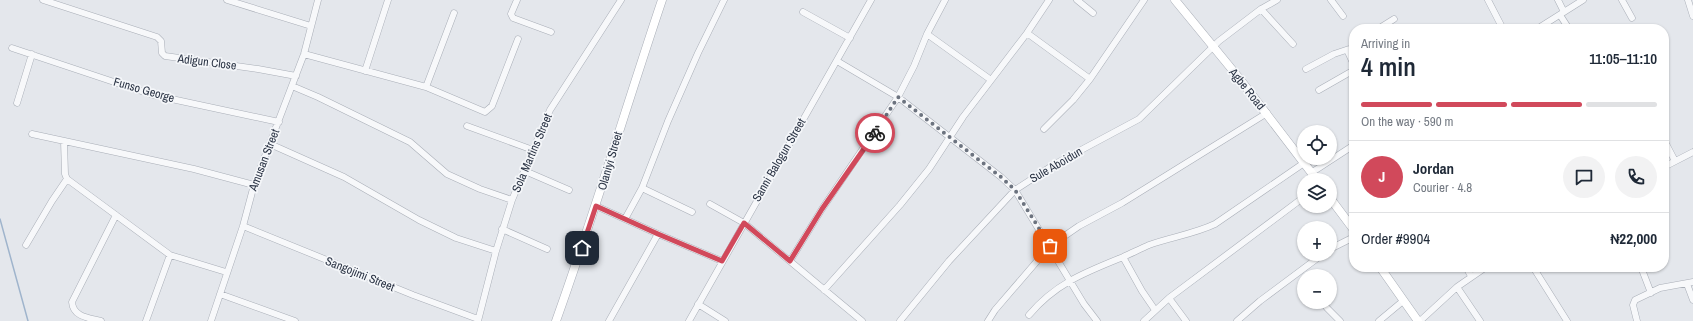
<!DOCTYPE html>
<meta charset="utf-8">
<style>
body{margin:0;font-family:"Archivo Narrow",sans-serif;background:#f2f2f3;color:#1f2937;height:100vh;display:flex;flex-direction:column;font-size:15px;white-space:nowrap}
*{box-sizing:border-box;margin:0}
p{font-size:13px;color:#747a83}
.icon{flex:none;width:22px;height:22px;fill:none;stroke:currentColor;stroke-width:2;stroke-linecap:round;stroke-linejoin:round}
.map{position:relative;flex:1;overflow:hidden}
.details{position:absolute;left:1349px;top:24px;width:320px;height:248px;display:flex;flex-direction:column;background:#fff;border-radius:16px;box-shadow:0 1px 3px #0004}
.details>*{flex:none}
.tools{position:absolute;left:1297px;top:125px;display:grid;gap:8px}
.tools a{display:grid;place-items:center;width:40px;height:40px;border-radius:50%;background:#fff;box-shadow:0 1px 3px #0004;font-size:20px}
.pin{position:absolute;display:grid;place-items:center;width:34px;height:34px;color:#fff;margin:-17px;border-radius:8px;box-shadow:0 2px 6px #0006}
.courier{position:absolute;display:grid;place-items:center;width:40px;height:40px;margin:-20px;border:3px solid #d1495b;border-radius:50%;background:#fff;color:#222;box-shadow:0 1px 5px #0007}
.overview em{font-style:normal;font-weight:600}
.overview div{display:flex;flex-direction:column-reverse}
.overview{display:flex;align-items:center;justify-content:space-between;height:68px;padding:0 12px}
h1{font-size:26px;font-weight:600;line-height:30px}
.bar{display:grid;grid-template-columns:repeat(4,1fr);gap:6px 4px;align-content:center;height:48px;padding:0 12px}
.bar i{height:5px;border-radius:3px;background:#e0e1e3}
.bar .selected{background:#d1495b}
.bar p{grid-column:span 4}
.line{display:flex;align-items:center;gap:10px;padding:0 12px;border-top:1px solid #e0e1e3}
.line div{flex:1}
.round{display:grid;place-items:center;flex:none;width:42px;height:42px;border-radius:21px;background:#f2f2f3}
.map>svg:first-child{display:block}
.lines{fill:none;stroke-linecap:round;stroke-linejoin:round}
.stream{stroke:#9fb4cc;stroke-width:1.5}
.street-casing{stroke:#a9aeb7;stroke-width:7}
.secondary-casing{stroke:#a9aeb7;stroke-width:9}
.street{stroke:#f7f8fa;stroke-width:6}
.secondary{stroke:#fff;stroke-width:8}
.done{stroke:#6c737f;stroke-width:4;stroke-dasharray:0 7.2}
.route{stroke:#d1495b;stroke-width:5}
.labels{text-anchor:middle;stroke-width:3.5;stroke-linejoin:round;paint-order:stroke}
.street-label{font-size:12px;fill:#2b3445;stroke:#f4f6f9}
</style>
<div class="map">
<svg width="1693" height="321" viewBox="0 0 1693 321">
<rect width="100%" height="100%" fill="#e4e7ec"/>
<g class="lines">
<path class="stream" d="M0 219 28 321"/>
<defs>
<path id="street" d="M43 0 157 37 161 41 162 53 165 56 258 69 296 76
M227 0 311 26
M517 0 511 14 513 18 551 32
M1077 0 1093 13
M1331 0 1343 16
M1488 0 1503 29
M1558 0 1564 12
M1622 0 1632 18
M1688 0 1693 16
M1261 9 1293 44
M803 12 850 38
M1560 15 1569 29
M1378 29 1394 19
M1537 29 1583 0
M1027 33 1090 79
M927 34 991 80
M1354 45 1348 52 1354 65
M12 48 153 95 279 122
M304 54 426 87 485 112 492 106 518 39
M837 61 898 97 1001 177 1015 190 1084 304 1097 321
M1306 69 1334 54 1349 49
M365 71 388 0
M292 86 318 97 410 142 447 174 480 189 512 200
M426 87 454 13
M1319 90 1354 70
M17 103 32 54
M467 126 533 150
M1044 129 1073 100 1090 79 1144 0
M32 134 194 169 254 185
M1664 140 1675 161
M270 144 344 177 419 220 456 238 496 251
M1664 167 1693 152
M525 171 569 190
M1311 173 1354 145
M67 179 170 255 226 272
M642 188 692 212
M710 204 744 223 862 321
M596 206 658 234 722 261
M625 219 642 188 668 121 698 53 724 0
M243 226 413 295 478 319
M502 229 547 249
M26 245 52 201 67 179 65 174 64 141
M1330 249 1354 237
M1123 257 1142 291 1155 310
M790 261 822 209 898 97 914 66 927 34 945 0
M1466 267 1471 276
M1533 267 1567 321
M1641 267 1651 293
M1687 284 1693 300
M1457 287 1480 321
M824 290 900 205 929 169 963 117 1027 33 1049 0
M220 294 295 321
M1169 298 1186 321
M698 304 725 321
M1327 308 1340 321
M1029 315C1056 283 1086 272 1123 257 1132 253 1140 249 1149 245 1171 237 1194 234 1215 224L1304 163
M101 321C89 318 73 317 72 302L116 215
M146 321 170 255
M211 321 243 226 254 185 304 54 318 0
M478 321 496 251 512 200 550 110 621 0
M609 321 658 234
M689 321 871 0
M900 321 949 261 1015 190 1055 164 1139 119 1219 41 1261 9 1277 0
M988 321 995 310 1050 246 1079 226 1122 203 1267 113
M1144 321 1169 298 1304 197
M1237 321 1260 301 1323 254
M1379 321 1403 301
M1420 321 1457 287 1486 267
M1637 321 1633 305 1635 300 1660 288 1693 282"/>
<path id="secondary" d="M1175 0 1239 78 1317 180
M1330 198 1354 230
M1380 267 1418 321
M556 321C594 215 626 107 662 0"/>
</defs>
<use href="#street" class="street-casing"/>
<use href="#secondary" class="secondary-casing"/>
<use href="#street" class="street"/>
<use href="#secondary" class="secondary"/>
</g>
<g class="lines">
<path class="done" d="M875 133 898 97 1001 177 1015 190 1050 246"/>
<path class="route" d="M582 248 596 206 658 234 722 261 744 223 790 261 822 209 875 133"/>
</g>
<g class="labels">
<g class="street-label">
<text transform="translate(207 62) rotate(7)" y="4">Adigun Close</text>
<text transform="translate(1247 89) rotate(51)" y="4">Agbe Road</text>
<text transform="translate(144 90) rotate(16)" y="4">Funso George</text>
<text transform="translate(532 153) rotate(-67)" y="4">Sola Martins Street</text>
<text transform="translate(264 160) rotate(-69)" y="4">Amusan Street</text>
<text transform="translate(779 160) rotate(-60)" y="4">Sanni Balogun Street</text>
<text transform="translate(610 161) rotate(-74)" y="4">Olaniyi Street</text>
<text transform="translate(1056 165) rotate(-30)" y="4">Sule Aboidun</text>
<text transform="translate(360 274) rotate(22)" y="4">Sangojimi Street</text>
</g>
</g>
</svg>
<div class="tools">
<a><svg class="icon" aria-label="locate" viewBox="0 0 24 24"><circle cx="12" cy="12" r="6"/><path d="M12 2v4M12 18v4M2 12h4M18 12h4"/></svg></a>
<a><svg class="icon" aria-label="layers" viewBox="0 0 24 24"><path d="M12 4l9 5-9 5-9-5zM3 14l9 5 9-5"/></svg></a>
<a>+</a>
<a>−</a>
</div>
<div class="pin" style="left:1050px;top:246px;background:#ea580c"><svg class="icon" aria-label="bag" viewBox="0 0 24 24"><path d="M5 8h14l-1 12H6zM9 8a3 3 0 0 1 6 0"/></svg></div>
<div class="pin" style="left:582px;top:248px;background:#1f2937"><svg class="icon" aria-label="home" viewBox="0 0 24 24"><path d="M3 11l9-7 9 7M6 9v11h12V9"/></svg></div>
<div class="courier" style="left:875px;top:133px"><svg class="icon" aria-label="bike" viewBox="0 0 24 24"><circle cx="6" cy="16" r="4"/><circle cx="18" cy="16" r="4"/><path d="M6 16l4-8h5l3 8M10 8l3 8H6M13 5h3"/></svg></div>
<section class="details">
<div class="overview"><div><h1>4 min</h1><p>Arriving in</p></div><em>11:05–11:10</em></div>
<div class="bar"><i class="selected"></i><i class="selected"></i><i class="selected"></i><i></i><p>On the way · 590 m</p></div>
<div class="line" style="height:72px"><b class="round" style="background:#d1495b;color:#fff">J</b><div><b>Jordan</b><p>Courier · 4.8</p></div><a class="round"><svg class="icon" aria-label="chat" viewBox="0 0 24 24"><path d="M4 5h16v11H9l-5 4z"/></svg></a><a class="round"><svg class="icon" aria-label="phone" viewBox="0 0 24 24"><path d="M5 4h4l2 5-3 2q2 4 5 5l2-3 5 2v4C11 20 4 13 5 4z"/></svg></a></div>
<div class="line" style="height:52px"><div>Order #9904</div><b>₦22,000</b></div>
</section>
</div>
